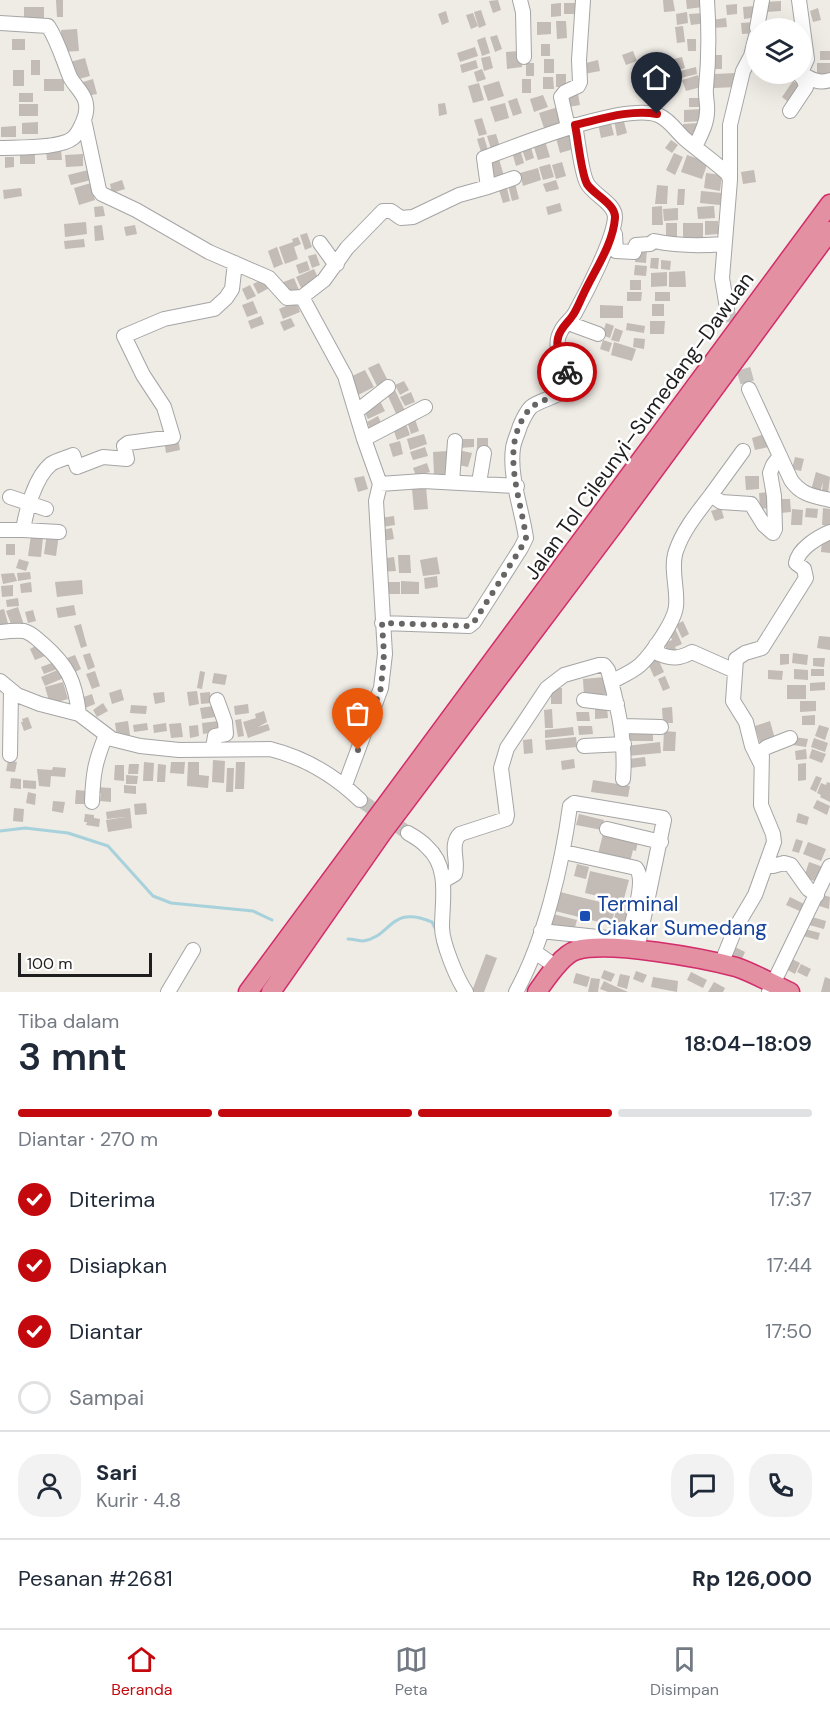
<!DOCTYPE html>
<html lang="id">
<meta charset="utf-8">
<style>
body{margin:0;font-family:"DM Sans",sans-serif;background:#f2f2f3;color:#1f2937;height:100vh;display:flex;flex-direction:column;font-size:22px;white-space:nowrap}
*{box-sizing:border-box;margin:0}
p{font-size:20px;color:#747a83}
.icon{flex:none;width:33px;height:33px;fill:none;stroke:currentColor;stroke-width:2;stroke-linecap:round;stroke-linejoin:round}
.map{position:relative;height:992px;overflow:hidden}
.panel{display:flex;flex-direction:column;background:#fff;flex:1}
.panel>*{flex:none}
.fabs{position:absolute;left:746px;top:18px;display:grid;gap:12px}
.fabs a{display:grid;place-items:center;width:66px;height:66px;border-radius:50%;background:#fff;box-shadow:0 6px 24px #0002;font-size:30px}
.scale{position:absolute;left:18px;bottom:15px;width:134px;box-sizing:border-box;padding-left:6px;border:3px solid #1e1e1e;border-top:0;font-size:16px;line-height:21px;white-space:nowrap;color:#1e1e1e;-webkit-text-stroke:4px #fff;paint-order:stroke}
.pin{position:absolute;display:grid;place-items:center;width:51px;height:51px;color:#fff;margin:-62px -26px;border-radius:50% 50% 50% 0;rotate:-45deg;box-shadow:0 0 6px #0007}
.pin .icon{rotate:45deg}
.courier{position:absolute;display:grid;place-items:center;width:60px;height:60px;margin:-30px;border:4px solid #c4090e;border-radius:50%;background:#fff;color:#222;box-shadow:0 2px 8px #0007}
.summary em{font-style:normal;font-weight:600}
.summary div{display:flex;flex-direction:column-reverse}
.summary{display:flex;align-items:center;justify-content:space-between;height:102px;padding:0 18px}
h1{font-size:39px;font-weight:600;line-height:45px}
.bar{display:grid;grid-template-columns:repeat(4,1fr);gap:9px 6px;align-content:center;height:72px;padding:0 18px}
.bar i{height:8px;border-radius:4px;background:#e0e1e3}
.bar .current{background:#c4090e}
.bar p{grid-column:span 4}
.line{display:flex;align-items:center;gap:15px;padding:0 18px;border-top:2px solid #e0e1e3}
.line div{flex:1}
.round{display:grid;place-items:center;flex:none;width:63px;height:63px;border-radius:24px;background:#f2f2f3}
ol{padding:0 18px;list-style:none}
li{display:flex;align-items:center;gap:18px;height:66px}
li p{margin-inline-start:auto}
li .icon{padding:6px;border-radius:50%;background:#c4090e;color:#fff;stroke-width:4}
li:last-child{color:#747a83}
li i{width:33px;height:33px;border:3px solid #e0e1e3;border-radius:50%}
.dock{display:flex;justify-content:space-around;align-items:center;height:84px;border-top:2px solid #e0e1e3;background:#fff;font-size:16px;color:#747a83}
.dock a{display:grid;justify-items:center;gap:3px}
.dock .current{color:#c4090e}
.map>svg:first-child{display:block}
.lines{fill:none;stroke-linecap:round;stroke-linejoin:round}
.stream{stroke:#a7d1db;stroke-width:3}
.building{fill:#c3bbb5}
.minor-tunnel{stroke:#c5c2bd;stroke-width:14;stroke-dasharray:14 7;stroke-linecap:butt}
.minor-casing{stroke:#a5a5a5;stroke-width:16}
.highway-casing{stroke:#d32c6a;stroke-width:21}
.minor{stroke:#fff;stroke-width:14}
.highway{stroke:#e390a2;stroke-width:18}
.done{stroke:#676664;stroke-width:6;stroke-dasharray:0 10.8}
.route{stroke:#c4090e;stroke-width:8}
.transit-dot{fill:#1a4fb4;stroke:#fff;stroke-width:2}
.labels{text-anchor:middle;stroke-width:5;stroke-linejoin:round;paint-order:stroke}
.street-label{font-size:21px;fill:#1e1e1e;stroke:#fff}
.transit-label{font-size:21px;fill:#164399;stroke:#fff;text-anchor:start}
</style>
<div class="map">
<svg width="830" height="992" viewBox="0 0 830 992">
<rect width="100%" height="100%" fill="#efebe5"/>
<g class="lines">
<path class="stream" d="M0 831 25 828 68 833 108 846 153 896 171 903 253 911 272 920
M348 939C353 939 359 941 363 941 392 937 389 904 432 922L437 932"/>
</g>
<path class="building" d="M56 0H63V17H57Z
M498 0 501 10 493 13 489 1Z
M663 0H673L675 11 664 12Z
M686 0H703V7L687 9Z
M781 1V11L766 12 765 2Z
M561 3V16L551 17V4Z
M564 3H576V14H564Z
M737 4V14L727 15 726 5Z
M755 6 756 17 744 19 743 7Z
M24 7H44V20H24Z
M818 8 821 20 813 22 810 11Z
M481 10 486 25 479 28 474 12Z
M446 11 449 22 442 25 438 14Z
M687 12 688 23 677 25 676 14Z
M473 13 478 26 471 29 466 15Z
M704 13 706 23 691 25 689 14Z
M726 18 727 27 713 28 712 20Z
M787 19 788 28H770L769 21Z
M556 21H566L567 38 557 39Z
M537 22H551V34L537 35Z
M755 22 756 33 742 34 741 23Z
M683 26 685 42 677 43 675 27Z
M77 29 79 51 62 52 61 30Z
M497 35 502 49 495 52 490 37Z
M485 37 490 53 482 56 477 40Z
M12 39H25V50H12Z
M687 39H696V51H688Z
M541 44H550V56H541Z
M475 47 478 56 460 62 457 53Z
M521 51 522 67 507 69 506 52Z
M633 51 637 61 626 65 622 55Z
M820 51H830V60H820Z
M711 55H722V69H711Z
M490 56 493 68 484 71 481 58Z
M682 57 685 68 677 70 674 59Z
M85 58 90 76 75 80 70 62Z
M544 59H554V73H544Z
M31 60H40V75H31Z
M476 60 478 68 462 73 460 65Z
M598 60 600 71 584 74 582 64Z
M526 63H534V76H526Z
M817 63H830V74H817Z
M696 67 697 74 681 78 680 71Z
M482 69 486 79 477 82 474 72Z
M13 70H24V86H13Z
M736 73 737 87 714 88V74Z
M556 74H566V87H556Z
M698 75 701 87 686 91 682 80Z
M543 77H553L554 89H543Z
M44 79H64V91H44Z
M93 79 97 94 86 96 83 82Z
M522 79H531V93H522Z
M499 81 504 96 488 101 483 86Z
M793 81 804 88 792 105 782 97Z
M479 83 484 100 473 103 468 86Z
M19 93H33V102H19Z
M578 94 580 105 568 107 566 96Z
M543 95 548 107 534 112 530 99Z
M517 98 522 113 513 116 508 101Z
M689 98H704V107H689Z
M445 103 447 114 439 116 438 104Z
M505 103 509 118 495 122 490 107Z
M19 104H38V116H19Z
M558 107 563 125 545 131 539 113Z
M703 109V121L684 122V110Z
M482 118 487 134 479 136 474 120Z
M623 118 627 133 617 136 614 120Z
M610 120 614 135 601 138 598 123Z
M38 122V134H22V123Z
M699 123V135H684L683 124Z
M16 126V137H1V127Z
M571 129 577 148 560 153 555 134Z
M496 134 500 147 491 149 487 136Z
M484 137 488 150 481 152 477 139Z
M671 140 678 145 672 153 665 148Z
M545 141 550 157 538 160 533 144Z
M530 144 534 158 526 161 521 147Z
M520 149 524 163 516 166 512 152Z
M61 150 62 160H47L46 151Z
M20 151H35V164H20Z
M674 153 683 157 675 175 666 170Z
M83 154V166L66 167 65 155Z
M687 155 708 162 702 179 681 172Z
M498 156 504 176 493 179 487 159Z
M5 157H14V167L5 168Z
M562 162 566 176 556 179 552 165Z
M550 164 554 177 543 180 539 167Z
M538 168 541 180 523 186 520 173Z
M88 170 91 180 71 185 68 175Z
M754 170 756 182 743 184 741 172Z
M706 173 722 175 720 191 704 188Z
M122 180 125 189 112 193 110 184Z
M556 180 559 189 546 192 543 184Z
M91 183 95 200 79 205 74 188Z
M515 183 519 199 512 201 508 185Z
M657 185 668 186 667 204H655Z
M21 188 22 196 4 199 3 190Z
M507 188 510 201 503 203 499 190Z
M678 189H685L684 205H677Z
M701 191 722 193 720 205 700 203Z
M560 203 562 211 548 215 546 207Z
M103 206 105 216 95 217 94 207Z
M662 206 663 225H652V207Z
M714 206 715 218 698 219 697 207Z
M678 208V220L664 221 663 209Z
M705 221H718V234L705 235Z
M86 222 87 234 65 237 64 224Z
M666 223H677V242L666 241Z
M683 223H703V240L683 241Z
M102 225 104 240 95 241 94 226Z
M135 225 137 234 126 236 124 227Z
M307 233 312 247 305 250 300 235Z
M298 237 301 244 294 247 298 259 285 264 279 247 293 242 292 239Z
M84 239 85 247 65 249 64 241Z
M277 247 283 264 274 268 268 251Z
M636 248 647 249 646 263 635 262Z
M316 254 320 265 312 268 308 256Z
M651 258H659L658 269 650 268Z
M661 260 671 261 670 270 661 269Z
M307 261 310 270 299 274 296 265Z
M635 265 647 266 646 276 634 275Z
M314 269 320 282 302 290 296 277Z
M685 271 686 287H669V272Z
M667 272V286L651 287V273Z
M266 278 271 287 258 294 253 284Z
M294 278 299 290 285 295 281 283Z
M630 280H641V290H630Z
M250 285 256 296 247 300 242 289Z
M627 292H642L641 301H627Z
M655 292H670V301H655Z
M253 301 258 313 247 317 242 305Z
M296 302 300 312 283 319 279 309Z
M652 304H664V316H652Z
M600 305 623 306V318H600Z
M261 316 264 324 251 329 248 321Z
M291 318 295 326 284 331 280 322Z
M650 321H665L664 334H650Z
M606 323 614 326 610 338 602 335Z
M627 323 645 326 644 333 626 330Z
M615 328 623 331 619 342 611 340Z
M634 338 645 339 644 349 633 347Z
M603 340 612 343 609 352 600 349Z
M614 342 636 349 632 361 611 355Z
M379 363 388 381 377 386 368 368Z
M365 370 374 387 356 396 348 378Z
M404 381 409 390 400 395 395 385Z
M395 390 407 415 399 420 387 394Z
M411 392 415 402 405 406 400 397Z
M380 401 385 411 368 419 363 409Z
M378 416 383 427 372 433 367 422Z
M415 419 419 431 411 434 407 421Z
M406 424 410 435 397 440 393 428Z
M424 434 427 444 410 450 407 439Z
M765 434 768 447 755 450 752 438Z
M178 438 180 450 166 453 164 440Z
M477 438H488V450H477Z
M458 439H474V447L459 448Z
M400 441 403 454 393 457 389 444Z
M425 447 428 456 413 460 410 452Z
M458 450 472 453 468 467 454 464Z
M448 451 449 474H434L433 452Z
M795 457 804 459 801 471 792 469Z
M427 463 430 472 416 476 413 468Z
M816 472 830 477 828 493 822 491 823 482 820 492 811 490Z
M364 476 368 489 358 492 354 478Z
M745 476H759V489L746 490Z
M426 487 428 509 414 510 412 489Z
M769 492 771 508 760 509 759 493Z
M779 499H790L791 512 780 513Z
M721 508 724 518 715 521 711 511Z
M806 508 818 509 817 518 805 517Z
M823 508 830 509V526L822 525Z
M792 509 803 510 802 525H791Z
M394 516 395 525 382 527 380 518Z
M392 528 394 539 382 541 381 530Z
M47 533 59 534 56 556 44 554Z
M31 535 43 537 41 557 28 556Z
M822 539H830V553L821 552Z
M6 544H15V555H6Z
M398 555H410L411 573H399Z
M394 557 396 571 381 572 380 559Z
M437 557 440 574 423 576 420 560Z
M19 559 29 562 26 571 16 568Z
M30 572 31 579 18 581 17 573Z
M14 573 17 581 3 584 1 574Z
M437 576 438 587 425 589 424 578Z
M82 580 83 594 57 597 55 582Z
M401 581 419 582V594H401Z
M31 582 32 592 21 593 20 584Z
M386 582H400V594H386Z
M13 585V596L2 597 1 586Z
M18 598 19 606 7 607 6 600Z
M74 605 76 615 58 618 56 608Z
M18 607 24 625 13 629 6 611Z
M4 609 9 627 0 629V610Z
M33 610 36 621 28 623 25 612Z
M683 621 689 634 682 638 676 625Z
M81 624 87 646 81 648 74 626Z
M674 626 682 644 675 647 678 654 670 657 664 643 672 640 668 629Z
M819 636 830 637V650L817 648Z
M39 644 45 656 35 660 30 649Z
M90 653 95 667 88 670 83 655Z
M793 653 808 655 807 665 792 663Z
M780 654H789V664L780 665Z
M75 655 81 669 73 673 67 658Z
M657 657 664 672 654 677 647 661Z
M813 658H825L824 667 813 666Z
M57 661 60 668 44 674 41 667Z
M62 668 66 677 45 686 41 677Z
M794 669 808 670V680L794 679Z
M811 669H824V676H811Z
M768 670 783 671 782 680 768 679Z
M95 671 100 686 92 689 86 674Z
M200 671 205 672 202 689 197 688Z
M214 673 227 675 225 685 212 683Z
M665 676 670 688 663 691 658 679Z
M605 677 606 694 584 696 583 679Z
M63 682 68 699 50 704 45 687Z
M825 682V690L810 691V683Z
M787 685H806V699H787Z
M551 688H562V704H551Z
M121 689 124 700 112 704 109 693Z
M197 691 199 704 189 706 187 692Z
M164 692 165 702 155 704 153 693Z
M210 692 211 703 201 704 200 693Z
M92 694 95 704 85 708 81 698Z
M800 701H816V711L800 712Z
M103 703 108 711 97 717 93 710Z
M248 704 249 713 235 715 234 706Z
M131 705 147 706 146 714 130 713Z
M213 706 215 717 202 719 200 708Z
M672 707 673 723H663L662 708Z
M595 708H607L608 718 595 719Z
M552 709 553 728H545L544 710Z
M264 711 267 722 258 727 268 724 270 730 248 738 243 722 256 718 255 714Z
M576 712H589L590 721H577Z
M815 715V725H802V716Z
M28 717 32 728 24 731 21 722H23L22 719Z
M241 719 244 736 238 737 235 720Z
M128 721 130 735 117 737 115 723Z
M219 721 220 731 203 734 202 723Z
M770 721 775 739 760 743 755 726Z
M147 723 148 730 134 732 133 725Z
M166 723 167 731 154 733 153 725Z
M181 723 183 737 171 738 169 724Z
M198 725 199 736 190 738 189 726Z
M819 725 829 728 825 740 815 736Z
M578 726H592L593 734 579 735Z
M573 727 574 735 545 738V730Z
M628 729H653V741H628Z
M664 731 676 732 675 751H663Z
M576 737 577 747 546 750 545 740Z
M794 737 808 739 806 747 793 745Z
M814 738 828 743 825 752 811 747Z
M532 739 533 753 524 754 523 740Z
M660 742 661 753 627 756 626 746Z
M806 749 807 759 796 760 795 751Z
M812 749 826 754 822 763 809 758Z
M645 757 646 766 630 768 629 759Z
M574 759 575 768 562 770 561 761Z
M213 760 225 761 224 783 212 782Z
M8 761 17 762 15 772 6 771Z
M144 762 154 763 153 781H143Z
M171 762H185L184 774 170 773Z
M188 762H199V775L209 776 208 788 187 786Z
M236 762H245L244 789H235Z
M806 763V780L798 781V764Z
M129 764H139L138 774H128Z
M158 764 166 765 165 782H157Z
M115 765H124V781L114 780Z
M53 767 66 768 65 777 51 776 50 787 39 786 37 769 52 770Z
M227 768H234L233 792H226Z
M126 775 138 776 137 784H126Z
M816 776 822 778 816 792 810 789Z
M11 778 21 779V789L10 788Z
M23 780 36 781V789L23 788Z
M593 780 630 786 628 797 591 792Z
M827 782 830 783V802L820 797 821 795 817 793 821 783 826 785Z
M124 785 136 786V794L124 793Z
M96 787 111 788V802L100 801 101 793H96Z
M76 790 87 791V804H75Z
M28 792 36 794 35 805 26 803Z
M817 800 830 806 827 815 813 808Z
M53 801 65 802 63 813 52 811Z
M146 803 147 814 135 815 134 804Z
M14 808 24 809 23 822 13 821Z
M130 808 132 828 108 832 106 820 126 817 107 819 106 812Z
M798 813 809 817 807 825 796 822Z
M85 814 94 815V818L100 819 99 827 86 825 87 822H84Z
M579 814 604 820 602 830 576 825Z
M603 834 638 841 636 851 633 850 629 866 597 858Z
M796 839 803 841 799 853 792 851Z
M808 842 826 849 821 861 803 854Z
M809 862 823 867 817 882 804 877Z
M577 864 589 867 586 879 574 876Z
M590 871 629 880 623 902 585 893Z
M556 891 616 906 611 925 551 910Z
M820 894 830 897 829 909 816 905Z
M790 897 806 905 802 912 786 905Z
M618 903 629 905 623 929 612 926Z
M553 914 577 920 574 931 551 926Z
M812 917 826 921 824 929 809 925Z
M805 929 820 933 818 940 803 936Z
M731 945 745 952 740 963 726 957Z
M486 954 497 958 484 992H475L472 991Z
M788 957 800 963 795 974 782 967Z
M801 964 811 969 807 977 797 972Z
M604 970 615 974 611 982 601 978Z
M636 971 647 975 643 983 633 979Z
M691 972 707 980 703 988 687 980Z
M576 973 590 977 587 987 573 983Z
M620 974 630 976 627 989 617 986Z
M653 977 678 981 677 992 651 987Z
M825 977 830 979V992H821Z
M591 978 600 979 598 992H588Z
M604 981 612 985 628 992H608L600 989Z
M714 982 725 988 723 992H708Z"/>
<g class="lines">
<path class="minor-tunnel" d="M727 308 749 389
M360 800 408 833"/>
<defs>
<path id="minor" d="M520 0 523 12 524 57
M799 0 807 59 803 68 801 69
M0 23 48 26C58 41 63 60 70 77 74 85 82 91 85 100 88 108 86 115 83 122 80 128 78 134 73 138 60 149 17 147 0 148
M757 28 762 0
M801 73C810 79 819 84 830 80
M790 111 806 87 804 80 799 74
M84 120 99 190 102 194 136 210 209 252 269 278 287 298 302 297 345 376 364 439 380 484 376 501 385 654 381 688 345 785
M568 127 561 97 565 92 578 86 580 82 579 60 583 0
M695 147C700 136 707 124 707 112 708 104 705 96 706 88 709 59 709 30 707 0
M730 180V125L743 71 751 56 756 36
M488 187 484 158C519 145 625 102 658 115 670 120 676 131 685 139 699 151 715 162 728 174L730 180 722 278 727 308
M615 234 616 251 634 252 636 245 650 244 654 241C678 246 701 246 724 244
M320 243 333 261 337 264
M302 297 324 280 347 248 383 211H391L401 218 413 217 459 195 488 187 514 178
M568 323 598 334
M749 389 791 480C801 495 814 496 830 500
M357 411 388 387
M364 439 425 407
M452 482 455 441
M479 483 484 453
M380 484 423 481 517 486
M711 495 743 451
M10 497 46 509
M0 530H23C26 511 35 477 51 464 57 460 67 458 73 455L77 467 103 457 127 459 124 446 128 443 173 437 164 407 143 375 124 336 164 319 214 309 226 298 232 289 235 263
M23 530 59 532
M382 623 469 626 474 622 521 548 526 538C522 509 509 477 513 448 514 441 518 433 520 426 523 419 526 412 531 407 539 400 563 396 565 387 572 367 549 351 561 331 564 324 571 320 575 313 586 293 614 239 615 217 615 203 593 195 587 183 581 172 578 140 575 125
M0 632C8 631 16 630 24 631 32 633 37 639 43 644 68 666 75 681 79 714
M656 645 659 654C672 659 679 659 692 652L735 671
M0 681 17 695 40 704 79 714 112 739 140 746 179 750 270 749C306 758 334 775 360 800
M611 682C620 677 632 672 640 665 651 655 675 621 676 606 678 589 670 568 676 551 683 530 698 512 711 495L721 502 751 504 764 525 773 533 775 529 774 496 770 473 773 465 780 456
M584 700 617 704
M622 726 661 727
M584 746 624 744
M213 748 215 736 226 734 225 722 217 700
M10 755 11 690
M761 764 752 746 746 722 733 701 736 659 745 653 762 648 806 578 804 569 796 563C798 549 818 537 830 532
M92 802C93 773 95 762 106 735
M607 829 661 842
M408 833C415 837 422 841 427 847 450 867 442 901 442 927 442 943 457 979 466 992
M564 852 636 868C648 882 629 932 624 949
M766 866H773L784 863 791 865 808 889 817 895
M443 881 455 874C459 861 449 845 460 834L506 819 507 815 501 768 507 748 547 688 564 675 599 665H604L608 670C618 707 626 741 623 779
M541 931 626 940
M535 952 555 966
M721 964 736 927 755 895 774 842 773 834 761 805 762 751 767 747 790 738
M168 992 193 950
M516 992C545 939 562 865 570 806L574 803 663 818 664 820 637 950
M769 992 830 866"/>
<path id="highway" d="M248 992 830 204
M271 992 382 833 616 522 830 231
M537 992C546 979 562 954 577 950 610 941 702 958 736 967 754 973 773 984 790 992"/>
</defs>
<use href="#minor" class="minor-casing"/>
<use href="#highway" class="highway-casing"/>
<use href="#minor" class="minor"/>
<use href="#highway" class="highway"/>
</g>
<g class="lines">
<path class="done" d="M358 750 381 688 384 654 382 623 469 626 474 622 521 548 526 538C521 497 499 448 528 411 536 400 559 397 564 391 567 386 566 378 567 372"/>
<path class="route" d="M567 372C563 362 555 350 558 338 560 328 568 323 573 315 577 309 580 301 583 295 594 271 613 245 615 218 616 204 594 195 587 184 581 173 578 139 575 125 601 119 631 109 657 114"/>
</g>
<rect class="transit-dot" x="579" y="910" width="12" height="12" rx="3"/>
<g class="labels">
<g class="street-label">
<text transform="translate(639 426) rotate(-54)" y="7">Jalan Tol Cileunyi–Sumedang–Dawuan</text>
</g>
<g class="transit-label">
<text x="597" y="911">Terminal<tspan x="597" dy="24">Ciakar Sumedang</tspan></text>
</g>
</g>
</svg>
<div class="fabs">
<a><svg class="icon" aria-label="layers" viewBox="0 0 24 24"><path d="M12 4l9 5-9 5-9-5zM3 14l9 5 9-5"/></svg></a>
</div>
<div class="scale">100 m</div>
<div class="pin" style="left:358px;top:750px;background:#ea580c"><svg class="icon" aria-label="bag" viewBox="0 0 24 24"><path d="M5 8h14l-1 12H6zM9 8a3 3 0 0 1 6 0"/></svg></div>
<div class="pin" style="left:657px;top:114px;background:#1f2937"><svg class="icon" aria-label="home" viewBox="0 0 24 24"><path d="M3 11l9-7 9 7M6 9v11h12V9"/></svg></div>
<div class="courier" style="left:567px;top:372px"><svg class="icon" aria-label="bike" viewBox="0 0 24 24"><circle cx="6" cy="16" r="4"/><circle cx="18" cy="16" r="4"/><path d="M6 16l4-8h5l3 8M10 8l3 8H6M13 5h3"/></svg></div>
</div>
<section class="panel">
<div class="summary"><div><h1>3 mnt</h1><p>Tiba dalam</p></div><em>18:04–18:09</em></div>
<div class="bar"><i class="current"></i><i class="current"></i><i class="current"></i><i></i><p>Diantar · 270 m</p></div>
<ol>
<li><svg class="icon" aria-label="check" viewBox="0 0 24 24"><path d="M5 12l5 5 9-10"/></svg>Diterima<p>17:37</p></li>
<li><svg class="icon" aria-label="check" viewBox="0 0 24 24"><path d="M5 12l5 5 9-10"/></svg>Disiapkan<p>17:44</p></li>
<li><svg class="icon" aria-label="check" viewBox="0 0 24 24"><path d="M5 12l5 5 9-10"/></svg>Diantar<p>17:50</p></li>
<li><i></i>Sampai</li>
</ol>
<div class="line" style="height:108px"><a class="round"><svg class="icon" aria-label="person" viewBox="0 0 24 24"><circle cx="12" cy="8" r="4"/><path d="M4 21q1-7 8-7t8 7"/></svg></a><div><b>Sari</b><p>Kurir · 4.8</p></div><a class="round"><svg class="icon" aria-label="chat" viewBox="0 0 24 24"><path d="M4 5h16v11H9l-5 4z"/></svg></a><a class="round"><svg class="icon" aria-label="phone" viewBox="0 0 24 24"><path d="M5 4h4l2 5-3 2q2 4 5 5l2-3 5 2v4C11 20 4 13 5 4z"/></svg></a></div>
<div class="line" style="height:78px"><div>Pesanan #2681</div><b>Rp 126,000</b></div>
</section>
<nav class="dock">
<a class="current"><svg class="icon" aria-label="home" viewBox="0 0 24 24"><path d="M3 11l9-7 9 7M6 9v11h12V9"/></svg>Beranda</a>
<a><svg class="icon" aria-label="map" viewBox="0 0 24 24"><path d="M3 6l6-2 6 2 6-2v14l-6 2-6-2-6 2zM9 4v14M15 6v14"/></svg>Peta</a>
<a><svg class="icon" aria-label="saved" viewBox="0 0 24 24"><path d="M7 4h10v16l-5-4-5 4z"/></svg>Disimpan</a>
</nav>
